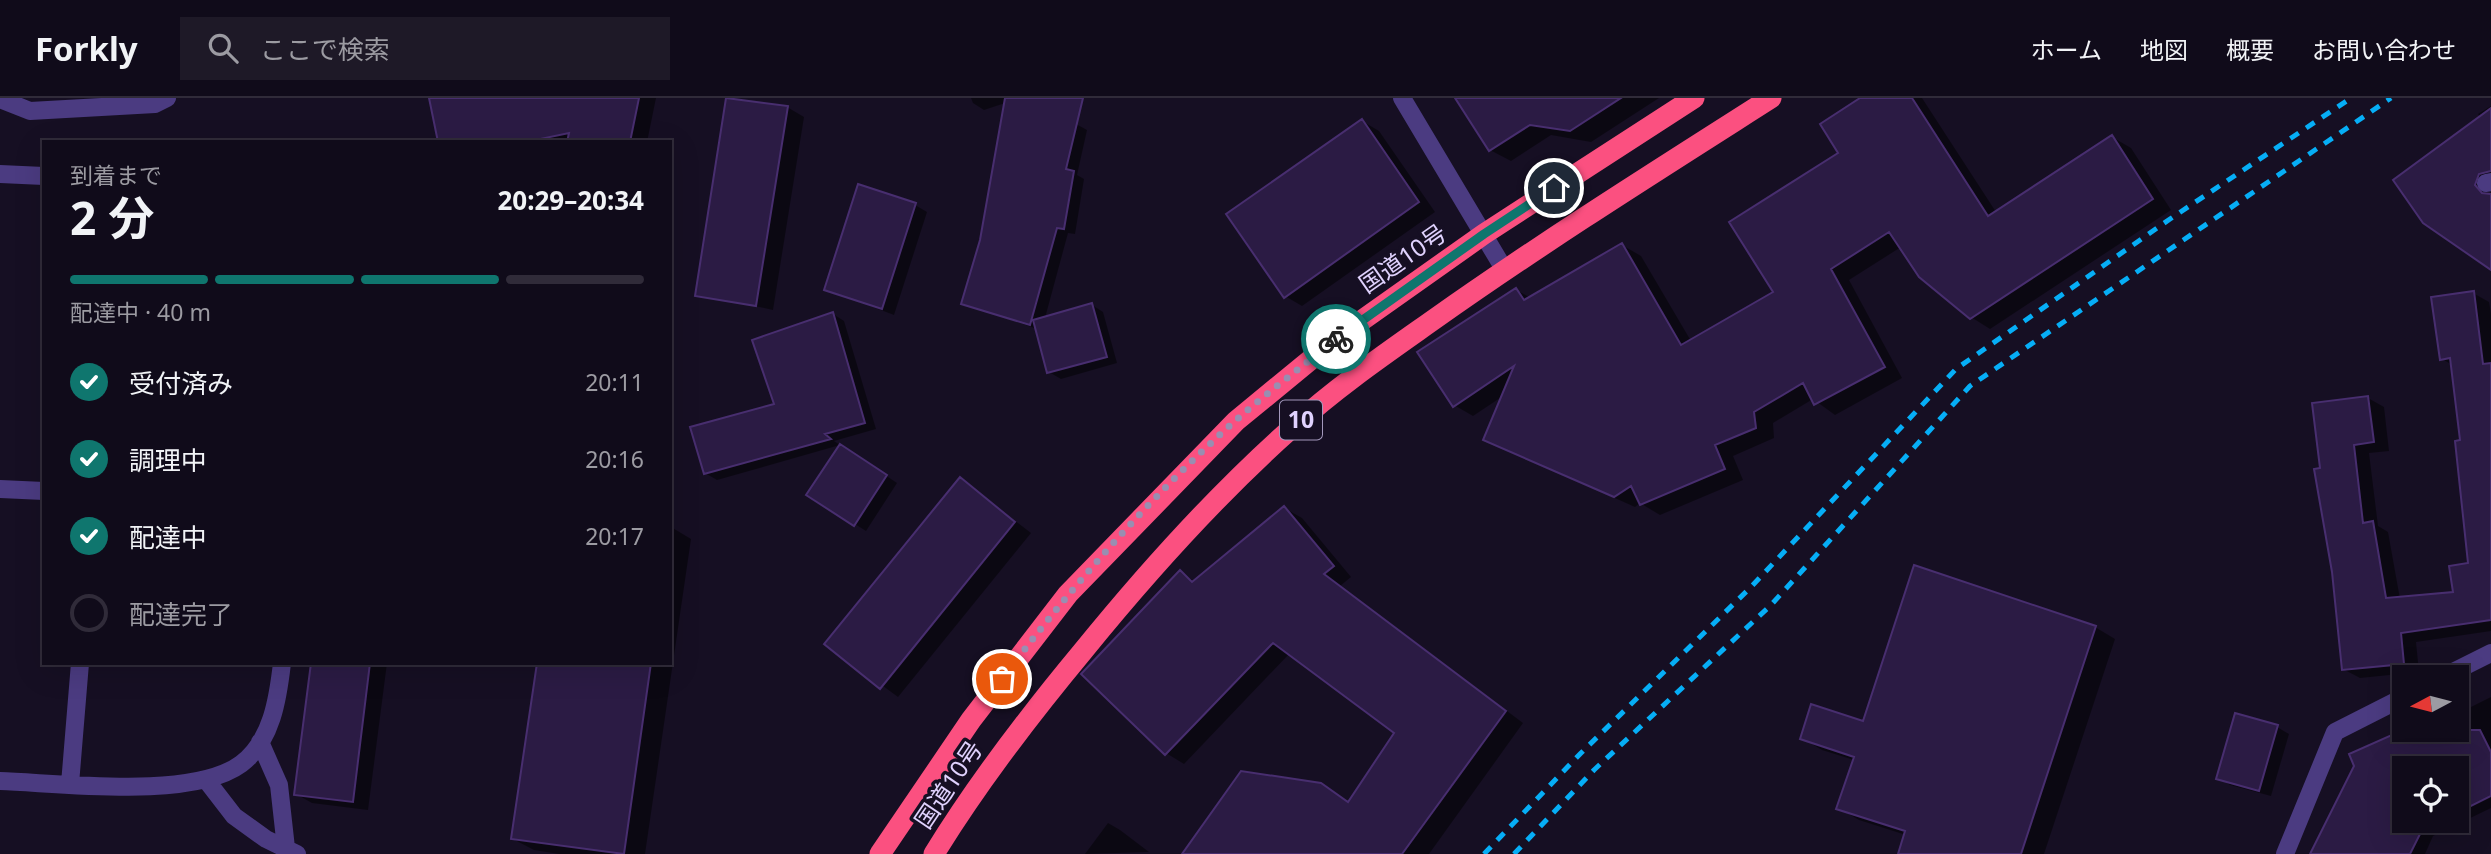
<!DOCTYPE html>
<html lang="ja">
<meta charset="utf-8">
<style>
body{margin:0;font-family:"Noto Sans","Noto Sans JP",sans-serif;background:#1e1927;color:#f1f3f6;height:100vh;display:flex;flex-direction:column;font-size:26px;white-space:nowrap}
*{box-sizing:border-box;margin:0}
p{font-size:23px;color:#9c9ba2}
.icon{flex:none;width:38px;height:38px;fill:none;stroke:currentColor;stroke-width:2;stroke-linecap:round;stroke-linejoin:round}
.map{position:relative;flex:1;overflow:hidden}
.details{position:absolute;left:42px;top:42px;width:630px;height:525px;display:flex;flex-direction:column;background:#100b1a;border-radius:0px;box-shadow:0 7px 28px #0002,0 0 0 2px #302b39}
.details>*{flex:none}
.needle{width:46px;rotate:263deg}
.buttons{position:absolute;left:2392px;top:567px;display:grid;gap:14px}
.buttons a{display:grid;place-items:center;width:77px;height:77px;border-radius:0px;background:#100b1a;box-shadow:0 7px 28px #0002,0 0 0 2px #302b39;font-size:35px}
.pin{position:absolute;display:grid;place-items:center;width:60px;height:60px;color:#fff;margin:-30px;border:4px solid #fff;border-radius:50%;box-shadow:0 2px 7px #0007}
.courier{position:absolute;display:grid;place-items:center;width:70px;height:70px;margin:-35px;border:5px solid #0f766e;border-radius:50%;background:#fff;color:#222;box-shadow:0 2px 9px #0007}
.head em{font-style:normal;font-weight:700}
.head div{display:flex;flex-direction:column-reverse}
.head{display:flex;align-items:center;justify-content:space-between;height:119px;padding:0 28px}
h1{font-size:46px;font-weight:700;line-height:52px}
.bar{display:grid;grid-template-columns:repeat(4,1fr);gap:10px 7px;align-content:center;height:84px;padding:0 28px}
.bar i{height:9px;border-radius:5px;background:#302b39}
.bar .active{background:#0f766e}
.bar p{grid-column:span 4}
ol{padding:0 28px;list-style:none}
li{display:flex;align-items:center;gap:21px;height:77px}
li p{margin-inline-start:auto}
li .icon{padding:7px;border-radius:50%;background:#0f766e;color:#fff;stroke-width:4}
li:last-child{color:#9c9ba2}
li i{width:38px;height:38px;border:4px solid #302b39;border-radius:50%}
header{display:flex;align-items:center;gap:42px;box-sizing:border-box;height:98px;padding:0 35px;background:#100b1a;border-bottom:2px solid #302b39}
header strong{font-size:33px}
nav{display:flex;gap:38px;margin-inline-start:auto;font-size:24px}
.search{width:490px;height:63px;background:#1e1927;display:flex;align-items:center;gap:18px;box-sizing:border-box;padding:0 24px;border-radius:0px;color:#9c9ba2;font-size:26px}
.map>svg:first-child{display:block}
.shadow{fill:#0007;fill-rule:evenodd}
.building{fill:#2b1b44;stroke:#482e6f;stroke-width:2}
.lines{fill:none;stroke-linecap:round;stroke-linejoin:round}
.lane{stroke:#4b3b81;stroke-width:18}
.street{stroke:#4b3b81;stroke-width:18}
.highway{stroke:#fb5080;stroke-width:21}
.rail{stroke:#06aef6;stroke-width:5;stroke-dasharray:10 9;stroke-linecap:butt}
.done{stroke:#998eb1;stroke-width:7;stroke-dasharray:0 12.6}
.route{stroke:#0f766e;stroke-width:9}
.labels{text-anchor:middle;stroke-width:7;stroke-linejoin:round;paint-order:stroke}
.shield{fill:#160f23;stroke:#a398bc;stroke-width:2}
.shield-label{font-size:23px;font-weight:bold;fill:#e0d2fe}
.street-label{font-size:24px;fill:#e0d2fe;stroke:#160f23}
</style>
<header>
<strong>Forkly</strong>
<div class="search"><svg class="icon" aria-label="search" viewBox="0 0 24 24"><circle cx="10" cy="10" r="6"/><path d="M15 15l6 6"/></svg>ここで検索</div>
<nav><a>ホーム</a><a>地図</a><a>概要</a><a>お問い合わせ</a></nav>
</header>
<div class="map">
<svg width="2491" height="756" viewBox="0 0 2491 756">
<rect width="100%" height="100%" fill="#160f23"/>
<path class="shadow" d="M431 0H656L647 44H440Z
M728 0 787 9 804 19 773 212 714 199 698 190Z
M971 0H1020L984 12 973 5Z
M1457 0H1659L1591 44 1551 37 1511 63 1490 52Z
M1863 0H1922L1996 114 2112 39 2131 50 2171 112 1990 231 1971 219 1901 149 1849 182 1902 280 1835 317 1813 301 1773 325 1774 340 1733 358 1743 382 1660 417 1640 405 1635 409 1485 342 1503 298 1473 318 1454 307 1516 192 1531 200 1622 147 1641 158 1691 243 1776 194Z
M2491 8V81L2485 94 2491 96V169L2424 124 2481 20 2478 16Z
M1362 23 1379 33 1435 114 1302 208 1285 198Z
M1076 26 1087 32 1077 77 1084 81 1075 136 1068 135 1045 220 1092 207 1103 214 1117 265 1061 281 1049 274 1037 231 963 205Z
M915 107 927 114 894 217 826 191Z
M2473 195 2489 204 2491 216V533L2416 544 2419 574 2360 580 2343 571 2322 372 2368 300 2384 309 2389 353 2369 355 2378 428 2388 434 2400 501 2455 495 2470 467 2462 344 2452 267 2441 260Z
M833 216 844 223 876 331 834 343 840 347 717 382 705 375 777 307Z
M852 355 897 385 866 433 809 397Z
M960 381 1031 435 898 599 826 546Z
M1284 410 1302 420 1351 479 1340 488 1523 625 1429 756H1184L1320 687 1350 705 1396 635 1290 555 1184 666 1166 655 1180 475 1196 484Z
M671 429 691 441 645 756H559L534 752 513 741 539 565H670Z
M2095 529 2115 541 2044 756H1900L1906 737 1859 722 1839 710 1854 662 1822 652 1802 640 1864 625Z
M312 565H387L368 712 312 705 296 696Z
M2491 599V710L2433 738 2425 756H2314L2394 637 2403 643 2425 632H2457V616ZM2404 670H2457V723H2404Z
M2277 629 2289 636 2271 698 2230 687 2219 680Z
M1108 725 1120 732 1149 754 1085 756Z"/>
<path class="building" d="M429 0H639L630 44H567L569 35 526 44H438Z
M726 0 788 8 756 208 695 198Z
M1005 0H1083L1066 71 1074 73 1064 131 1057 130 1030 227 961 206 980 142Z
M1455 0H1621L1570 33 1530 27 1489 53Z
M1860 0H1912L1988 118 2112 37 2153 101 1970 221 1919 179 1889 134 1831 171 1885 269 1814 307 1803 285 1754 314 1756 330 1715 347 1725 371 1640 407 1631 388 1614 399 1483 342 1514 268 1453 309 1417 254 1516 190 1524 202 1622 145 1681 247 1773 194 1729 124 1838 55 1820 26Z
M2491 10V73L2479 76 2475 87 2482 95 2491 96V172L2423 125 2393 82Z
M1362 21 1419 104 1284 200 1226 116Z
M858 86 916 105 882 211 824 192Z
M2474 193 2483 266 2491 265V522L2401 535 2404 566 2342 572 2332 474 2314 371 2320 370 2312 305 2368 298 2374 344 2354 347 2363 425 2373 423 2386 500 2453 494 2449 468 2468 465 2455 343 2460 342 2450 260 2440 262 2431 199Z
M1092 205 1107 259 1047 275 1033 222Z
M833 214 865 325 825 336 831 341 704 376 690 329 774 306 752 242Z
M840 346 887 377 854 428 806 397Z
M960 379 1015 424 880 591 824 546Z
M1284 408 1334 468 1324 476 1506 613 1402 756H1182L1241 673 1321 685 1348 704 1394 635 1273 545 1165 657 1081 576 1180 472 1192 484Z
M1914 467 2096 528 2021 756H1898L1905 733 1836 711 1854 659 1800 641 1811 606 1863 623Z
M311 565H370L353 704 294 697Z
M537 565H651L624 756 511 741Z
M2235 615 2278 627 2259 693 2216 681Z
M2421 632H2480L2491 654V698L2457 715V670H2404V723H2441L2422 732 2410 756H2310L2354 668 2349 656 2394 636 2397 643Z"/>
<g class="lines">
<path class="lane" d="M0 76 44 78
M2486 85 2491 84
M0 391 44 393
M260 644 279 687 286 750
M0 683C61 685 192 702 241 666 272 643 278 600 282 565
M207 683 234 718 266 741 297 756
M70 686 80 565"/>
<path class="street" d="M1402 0 1504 171
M0 1 30 13 155 6 167 0
M2443 579 2491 555
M2285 756 2335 634 2404 599"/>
<path class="highway" d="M880 756 971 622 1068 496 1236 323 1337 240 1484 136 1694 0
M934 756C978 684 1029 618 1083 553 1148 473 1217 396 1294 328 1338 288 1388 254 1436 220 1545 143 1658 72 1771 0"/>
<path class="rail" d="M1484 756 1581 655 1751 489 1956 271 2170 121 2351 0
M1514 756 1594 672 1771 507 1970 288 2391 0"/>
</g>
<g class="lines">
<path class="done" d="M1002 581C1071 489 1150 399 1236 322 1268 294 1303 268 1336 241"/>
<path class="route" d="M1336 241 1484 136 1554 90"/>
</g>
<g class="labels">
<rect class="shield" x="1280" y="302.5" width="42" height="39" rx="5"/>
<g class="shield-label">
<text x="1301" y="330">10</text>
</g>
<g class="street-label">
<text transform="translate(1403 161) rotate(-35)" y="8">国道10号</text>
<text transform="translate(949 687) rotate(-56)" y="8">国道10号</text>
</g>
</g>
</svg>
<div class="buttons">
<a><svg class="needle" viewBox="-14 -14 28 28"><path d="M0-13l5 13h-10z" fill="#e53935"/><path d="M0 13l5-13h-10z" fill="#9c9ba2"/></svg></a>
<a><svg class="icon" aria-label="locate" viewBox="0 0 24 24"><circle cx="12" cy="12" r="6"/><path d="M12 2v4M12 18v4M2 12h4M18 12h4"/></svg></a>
</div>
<div class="pin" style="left:1002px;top:581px;background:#ea580c"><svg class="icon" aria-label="bag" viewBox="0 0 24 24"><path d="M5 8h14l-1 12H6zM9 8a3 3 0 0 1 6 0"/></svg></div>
<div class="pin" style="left:1554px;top:90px;background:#1f2937"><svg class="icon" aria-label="home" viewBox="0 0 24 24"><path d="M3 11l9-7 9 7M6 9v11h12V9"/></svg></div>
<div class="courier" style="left:1336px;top:241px"><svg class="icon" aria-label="bike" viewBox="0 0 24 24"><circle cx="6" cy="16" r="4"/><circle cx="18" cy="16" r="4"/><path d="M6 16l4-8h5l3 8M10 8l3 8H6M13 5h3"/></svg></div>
<section class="details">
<div class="head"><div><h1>2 分</h1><p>到着まで</p></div><em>20:29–20:34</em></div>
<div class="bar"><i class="active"></i><i class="active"></i><i class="active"></i><i></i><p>配達中 · 40 m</p></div>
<ol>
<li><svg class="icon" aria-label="check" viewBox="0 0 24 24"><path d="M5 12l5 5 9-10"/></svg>受付済み<p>20:11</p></li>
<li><svg class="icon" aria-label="check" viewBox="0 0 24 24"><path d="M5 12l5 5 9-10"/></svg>調理中<p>20:16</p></li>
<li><svg class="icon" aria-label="check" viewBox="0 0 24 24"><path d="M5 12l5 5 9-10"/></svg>配達中<p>20:17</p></li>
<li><i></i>配達完了</li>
</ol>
</section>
</div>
